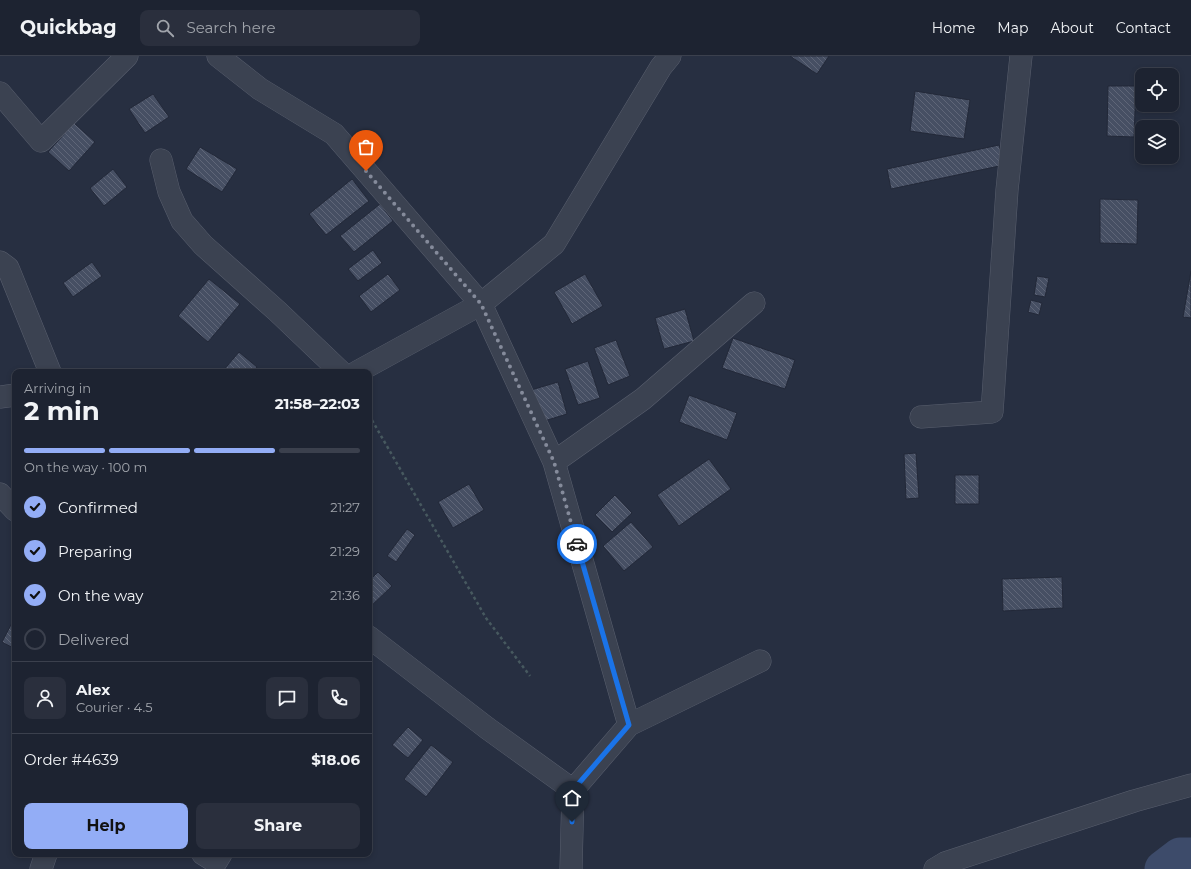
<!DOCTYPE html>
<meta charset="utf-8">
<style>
body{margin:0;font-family:Montserrat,sans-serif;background:#2a2f3d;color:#f1f3f6;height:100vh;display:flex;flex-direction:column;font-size:15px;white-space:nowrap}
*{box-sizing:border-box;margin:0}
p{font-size:13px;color:#a0a4ab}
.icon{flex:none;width:22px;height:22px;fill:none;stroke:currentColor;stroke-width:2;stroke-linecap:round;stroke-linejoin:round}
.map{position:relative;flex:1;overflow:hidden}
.details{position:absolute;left:12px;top:313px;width:360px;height:488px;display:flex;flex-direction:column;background:#1d2331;border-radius:8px;box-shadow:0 2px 6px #0003,0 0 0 1px #3b404d}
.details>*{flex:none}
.fabs{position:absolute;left:1135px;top:12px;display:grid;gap:8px}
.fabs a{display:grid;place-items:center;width:44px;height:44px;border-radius:8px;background:#1d2331;box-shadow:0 2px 6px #0003,0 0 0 1px #3b404d;font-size:20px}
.pin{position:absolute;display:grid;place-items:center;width:34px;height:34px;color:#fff;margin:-41px -17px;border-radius:50% 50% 50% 0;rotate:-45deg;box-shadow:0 0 4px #0007}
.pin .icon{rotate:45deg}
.courier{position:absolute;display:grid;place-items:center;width:40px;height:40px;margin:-20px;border:3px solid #1a73e8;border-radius:50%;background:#fff;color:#222;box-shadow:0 1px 5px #0007}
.overview em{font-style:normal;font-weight:700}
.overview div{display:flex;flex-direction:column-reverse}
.overview{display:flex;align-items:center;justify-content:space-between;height:68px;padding:0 12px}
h1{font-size:26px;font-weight:700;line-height:30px}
.bar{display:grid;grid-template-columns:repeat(4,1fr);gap:6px 4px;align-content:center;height:48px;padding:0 12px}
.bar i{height:5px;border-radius:3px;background:#3b404d}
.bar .active{background:#93adf6}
.bar p{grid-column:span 4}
.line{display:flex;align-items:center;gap:10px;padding:0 12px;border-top:1px solid #3b404d}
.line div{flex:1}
.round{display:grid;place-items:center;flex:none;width:42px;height:42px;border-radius:8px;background:#2a2f3d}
ol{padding:0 12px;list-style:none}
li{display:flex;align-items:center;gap:12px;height:44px}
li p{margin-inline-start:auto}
li .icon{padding:4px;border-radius:50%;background:#93adf6;color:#111;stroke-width:4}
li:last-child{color:#a0a4ab}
li i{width:22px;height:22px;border:2px solid #3b404d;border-radius:50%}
.primary-button{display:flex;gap:8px;margin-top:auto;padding:8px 12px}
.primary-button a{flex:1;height:46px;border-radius:8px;background:#93adf6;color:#111;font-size:16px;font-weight:700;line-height:46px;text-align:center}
.primary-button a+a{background:#2a2f3d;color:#f1f3f6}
header{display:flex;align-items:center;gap:24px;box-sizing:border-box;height:56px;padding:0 20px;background:#1d2331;border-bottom:1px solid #3b404d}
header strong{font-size:19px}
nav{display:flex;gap:22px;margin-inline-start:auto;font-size:14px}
.search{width:280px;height:36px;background:#2a2f3d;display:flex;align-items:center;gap:10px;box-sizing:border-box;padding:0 14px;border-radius:8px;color:#a0a4ab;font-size:15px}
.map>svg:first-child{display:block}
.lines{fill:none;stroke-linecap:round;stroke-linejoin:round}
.river{stroke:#3d4b6a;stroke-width:37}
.building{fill:url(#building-back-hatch);stroke:#222838}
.minor-casing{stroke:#595f6e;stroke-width:23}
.path{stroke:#47595f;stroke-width:2.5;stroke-dasharray:3 3;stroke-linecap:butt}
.minor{stroke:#3b4251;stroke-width:22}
.done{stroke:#858b9b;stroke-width:4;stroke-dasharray:0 7.2}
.route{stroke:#1a73e8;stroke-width:5}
</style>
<header>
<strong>Quickbag</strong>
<div class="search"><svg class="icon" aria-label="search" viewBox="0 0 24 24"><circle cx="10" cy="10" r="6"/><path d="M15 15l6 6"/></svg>Search here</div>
<nav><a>Home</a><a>Map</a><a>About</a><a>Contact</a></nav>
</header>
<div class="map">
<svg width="1191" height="813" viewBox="0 0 1191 813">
<defs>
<pattern id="building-back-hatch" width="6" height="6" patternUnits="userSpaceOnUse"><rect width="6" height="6" fill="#464f63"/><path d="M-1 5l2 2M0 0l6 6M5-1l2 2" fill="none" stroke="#5f6678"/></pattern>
</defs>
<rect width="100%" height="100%" fill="#272f41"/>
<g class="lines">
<path class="river" d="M1163 813 1180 800H1191"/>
</g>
<path class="building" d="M790 0H829L817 18Z
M1108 30H1136L1134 81 1107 80Z
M915 35 970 44 964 83 910 75Z
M153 38 169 61 145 77 129 53Z
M74 67 95 86 69 115 48 96Z
M999 89 1004 109 891 133 887 113Z
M200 91 237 113 222 136 186 113Z
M113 113 127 131 104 150 90 132Z
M352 123 369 145 326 179 309 158Z
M1100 143 1138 144 1137 188 1100 187Z
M380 148 393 165 354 196 340 180Z
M373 194 382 207 358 225 348 213Z
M92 206 102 220 73 241 63 227Z
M1191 215V262L1183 261Z
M388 218 400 234 371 256 359 240Z
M585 218 603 250 572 268 554 236Z
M1037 220 1049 222 1045 241 1034 239Z
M209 223 240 248 208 286 178 260Z
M1031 244 1042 247 1039 259 1028 256Z
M685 253 694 285 664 293 655 262Z
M733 282 795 304 785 333 722 312Z
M616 284 630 320 608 329 594 292Z
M239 296 257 311 253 316H222Z
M588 305 600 342 578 349 565 313Z
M558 326 567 358 541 366 531 334Z
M689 339 737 357 727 384 679 366Z
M916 397 919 442 906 443 904 398Z
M709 403 731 433 679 470 657 439Z
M955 419H979V448H955Z
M469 428 484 454 453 472 438 446Z
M615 439 632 457 612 476 595 459Z
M631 466 653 491 624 515 603 490Z
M407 473 415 479 396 506 387 500Z
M378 516 392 530 369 552V525Z
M1062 521 1063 552 1003 555 1002 523Z
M15 561V593L2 586Z
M408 671 423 684 408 702 392 689Z
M431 689 453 706 426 741 404 723Z"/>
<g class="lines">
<defs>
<path id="minor" d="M218 0 260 33 334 78 481 248 554 406 629 669 573 734 487 672 369 581
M0 37 41 85 127 0
M161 104 169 136 182 165 203 189 277 255 341 316
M0 206 8 212 50 316
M357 316 481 248 554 188 661 11 670 0
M0 341 15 339
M921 361 992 356 1007 134 1021 0
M554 406 643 343 754 247
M0 438 15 454
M629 669 760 605
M203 798 216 806 221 798
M41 813 46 798
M571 813 573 734
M935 813 945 807 1134 745 1191 729"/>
</defs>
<use href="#minor" class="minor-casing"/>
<path class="path" d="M369 359 486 562 530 620"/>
<use href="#minor" class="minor"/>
</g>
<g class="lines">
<path class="done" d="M366 115 481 248 554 406 577 488"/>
<path class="route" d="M572 766 573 734 629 669 577 488"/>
</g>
</svg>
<div class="fabs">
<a><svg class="icon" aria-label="locate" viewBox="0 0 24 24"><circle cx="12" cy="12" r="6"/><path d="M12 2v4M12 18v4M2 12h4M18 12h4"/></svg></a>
<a><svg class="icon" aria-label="layers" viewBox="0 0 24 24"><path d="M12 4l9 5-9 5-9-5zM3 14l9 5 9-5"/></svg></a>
</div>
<div class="pin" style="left:366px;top:115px;background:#ea580c"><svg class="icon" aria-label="bag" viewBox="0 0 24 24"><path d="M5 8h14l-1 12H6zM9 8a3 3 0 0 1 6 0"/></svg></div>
<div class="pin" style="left:572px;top:766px;background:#1f2937"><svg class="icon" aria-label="home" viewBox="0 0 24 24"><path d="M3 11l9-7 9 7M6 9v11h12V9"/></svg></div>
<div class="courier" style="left:577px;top:488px"><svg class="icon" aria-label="car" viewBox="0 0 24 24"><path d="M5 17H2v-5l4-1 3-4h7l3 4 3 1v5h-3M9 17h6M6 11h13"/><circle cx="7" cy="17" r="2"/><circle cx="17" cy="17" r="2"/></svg></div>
<section class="details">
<div class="overview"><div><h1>2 min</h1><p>Arriving in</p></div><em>21:58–22:03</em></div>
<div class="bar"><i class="active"></i><i class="active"></i><i class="active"></i><i></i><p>On the way · 100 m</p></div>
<ol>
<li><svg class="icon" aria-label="check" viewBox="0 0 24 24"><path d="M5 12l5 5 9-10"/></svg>Confirmed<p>21:27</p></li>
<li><svg class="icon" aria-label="check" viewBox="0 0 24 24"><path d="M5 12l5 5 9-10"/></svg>Preparing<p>21:29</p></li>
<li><svg class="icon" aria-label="check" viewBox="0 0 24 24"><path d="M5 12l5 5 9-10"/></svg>On the way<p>21:36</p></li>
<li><i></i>Delivered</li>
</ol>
<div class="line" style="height:72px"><a class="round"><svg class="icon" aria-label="person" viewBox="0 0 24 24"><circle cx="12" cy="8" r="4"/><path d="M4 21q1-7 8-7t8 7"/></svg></a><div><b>Alex</b><p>Courier · 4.5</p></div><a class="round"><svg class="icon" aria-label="chat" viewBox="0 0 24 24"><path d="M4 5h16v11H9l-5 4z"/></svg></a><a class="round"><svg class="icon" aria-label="phone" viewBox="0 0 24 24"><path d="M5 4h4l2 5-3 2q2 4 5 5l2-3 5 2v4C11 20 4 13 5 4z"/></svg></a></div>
<div class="line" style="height:52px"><div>Order #4639</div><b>$18.06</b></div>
<div class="primary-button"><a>Help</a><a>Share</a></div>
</section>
</div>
